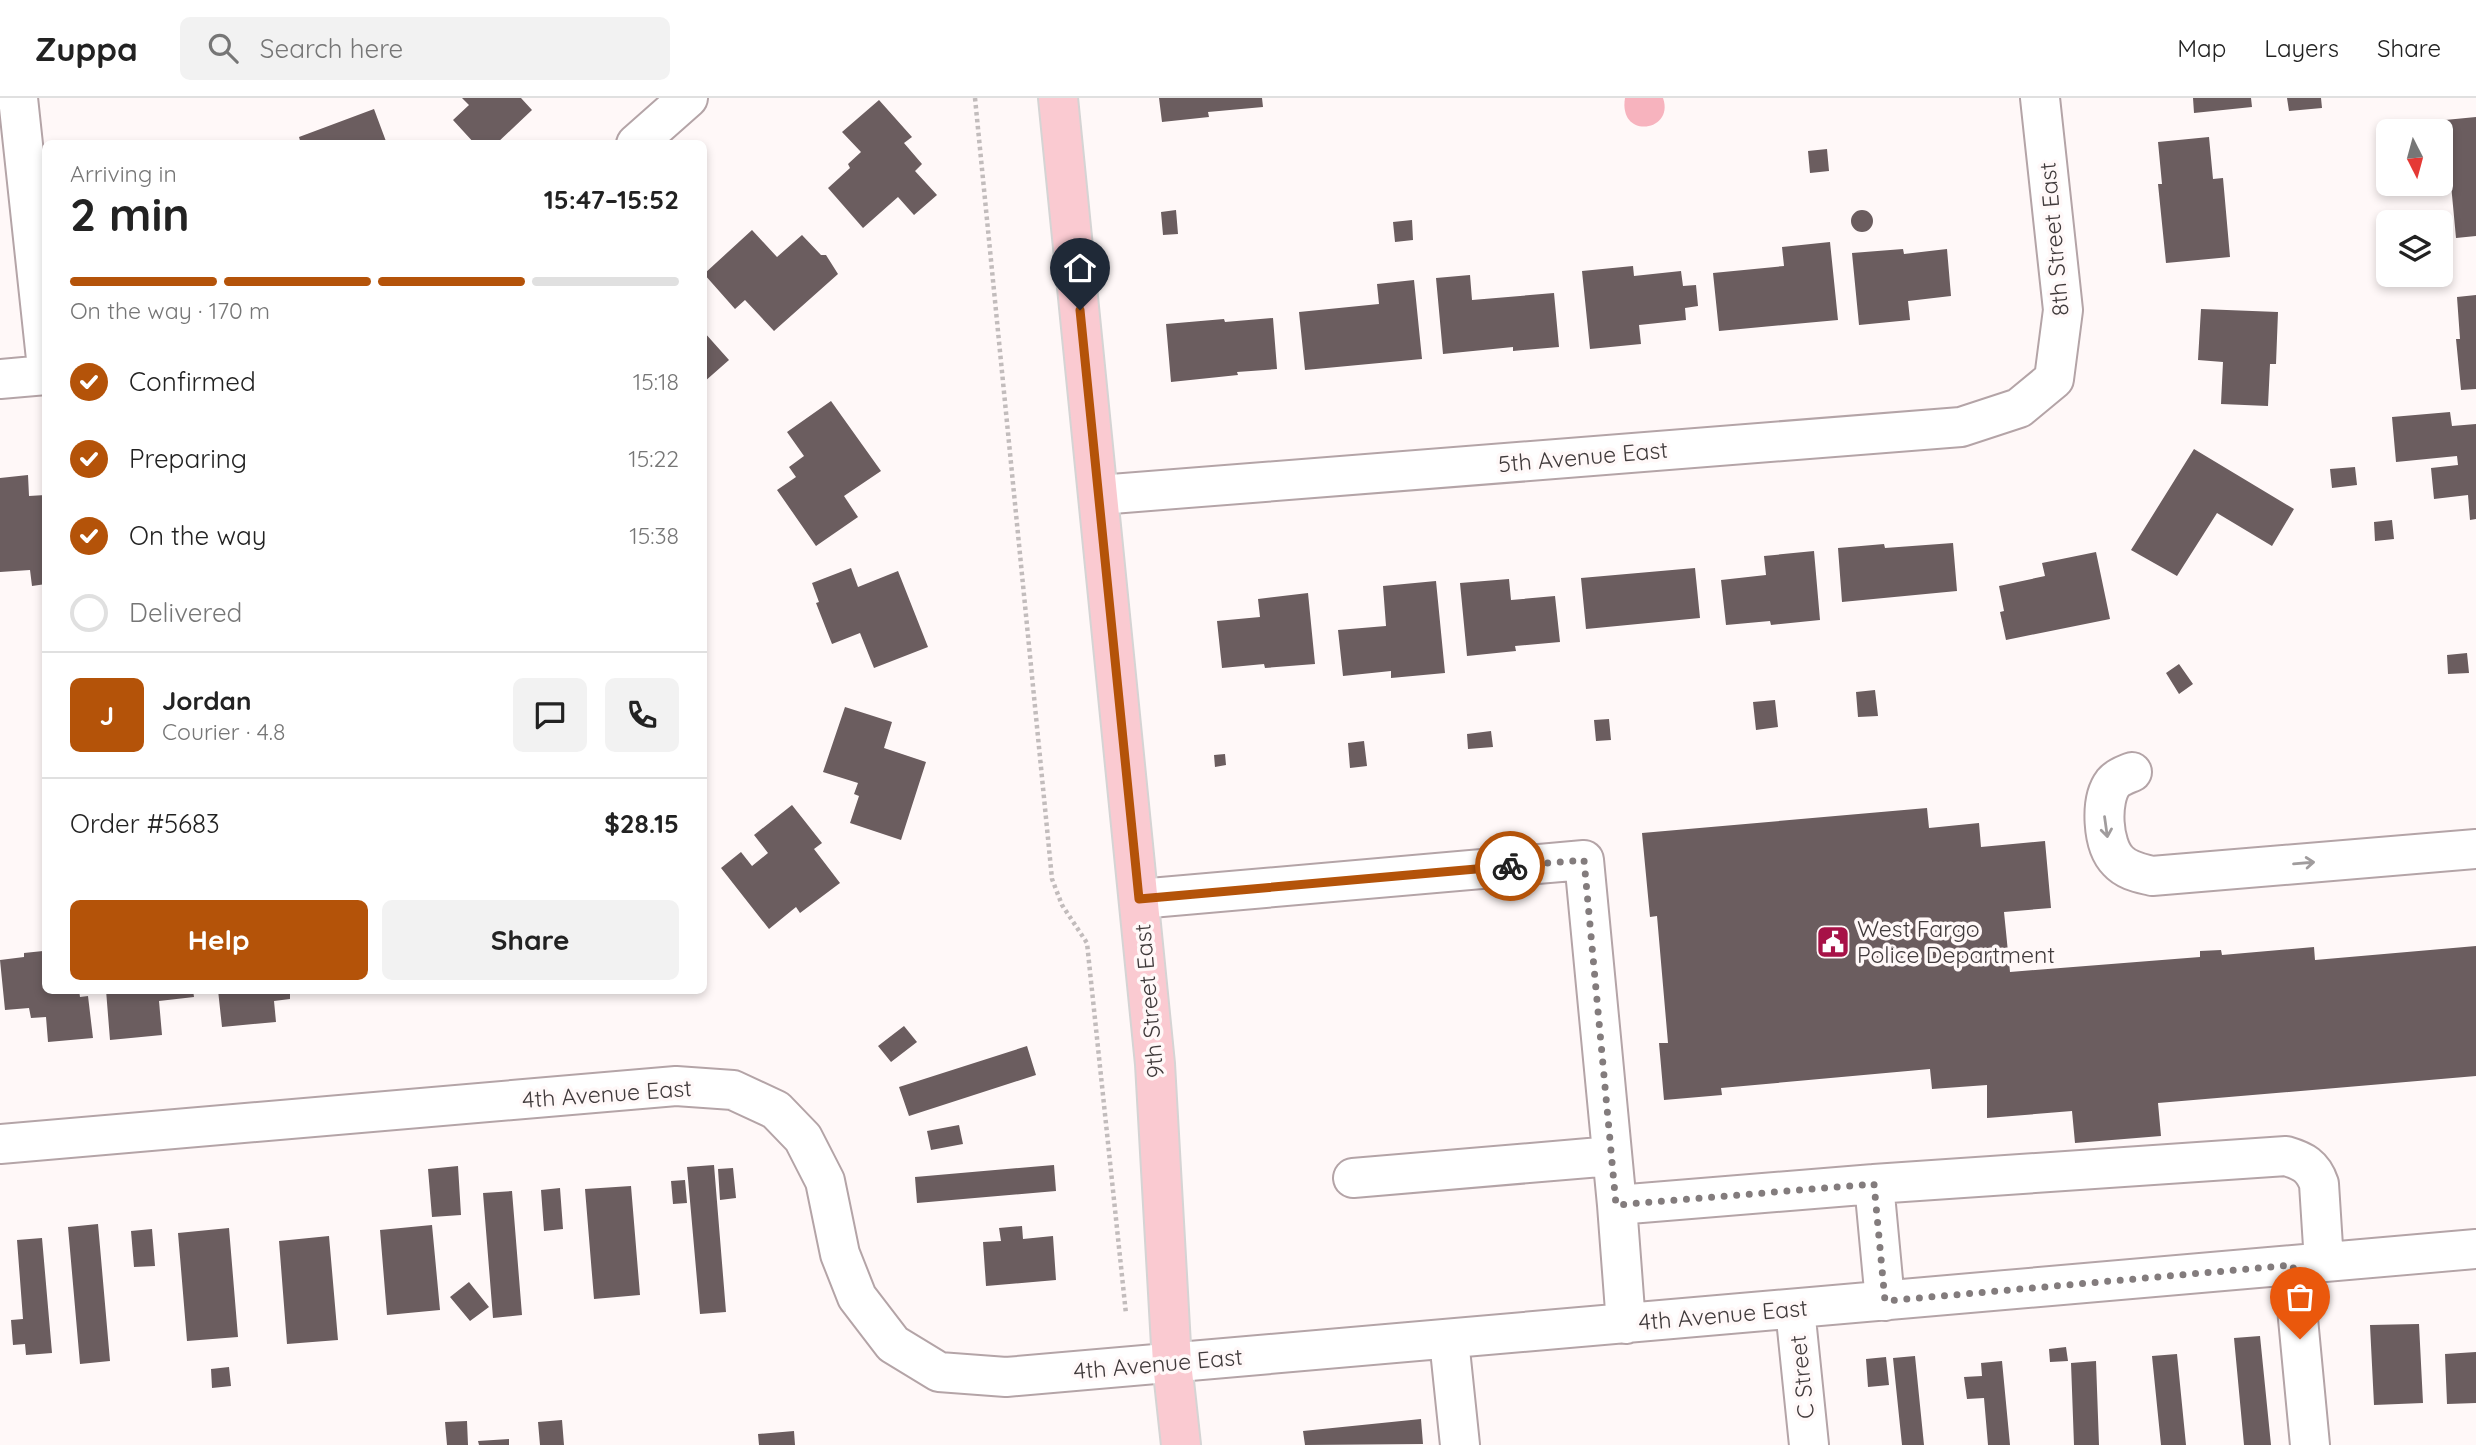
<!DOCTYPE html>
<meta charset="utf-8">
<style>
body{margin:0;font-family:Quicksand,sans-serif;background:#f2f2f2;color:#222;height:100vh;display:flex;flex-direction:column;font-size:26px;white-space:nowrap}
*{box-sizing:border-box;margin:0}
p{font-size:23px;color:#767676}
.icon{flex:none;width:38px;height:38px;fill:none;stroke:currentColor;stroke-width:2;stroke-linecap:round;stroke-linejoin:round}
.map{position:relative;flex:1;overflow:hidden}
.details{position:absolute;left:42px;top:42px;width:665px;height:854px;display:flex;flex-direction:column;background:#fff;border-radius:10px;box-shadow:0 4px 10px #0003}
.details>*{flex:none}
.needle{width:46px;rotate:174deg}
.tools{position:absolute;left:2376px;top:21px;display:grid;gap:14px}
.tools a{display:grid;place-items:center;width:77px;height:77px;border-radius:10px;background:#fff;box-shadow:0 4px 10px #0003;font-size:35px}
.pin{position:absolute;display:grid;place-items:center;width:60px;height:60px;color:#fff;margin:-72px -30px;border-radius:50% 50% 50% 0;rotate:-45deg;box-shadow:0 0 7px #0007}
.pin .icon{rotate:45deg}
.courier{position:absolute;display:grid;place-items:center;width:70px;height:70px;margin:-35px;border:5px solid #b45309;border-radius:50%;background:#fff;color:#222;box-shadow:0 2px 9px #0007}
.summary em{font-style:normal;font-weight:700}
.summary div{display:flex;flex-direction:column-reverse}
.summary{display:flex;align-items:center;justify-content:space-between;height:119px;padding:0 28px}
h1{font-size:46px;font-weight:700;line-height:52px}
.bar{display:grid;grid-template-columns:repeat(4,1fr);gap:10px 7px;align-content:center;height:84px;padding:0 28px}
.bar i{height:9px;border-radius:5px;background:#e0e0e0}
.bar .selected{background:#b45309}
.bar p{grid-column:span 4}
.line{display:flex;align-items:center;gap:18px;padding:0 28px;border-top:2px solid #e0e0e0}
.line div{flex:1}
.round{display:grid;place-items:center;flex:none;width:74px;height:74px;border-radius:10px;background:#f2f2f2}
ol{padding:0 28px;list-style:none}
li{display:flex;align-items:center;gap:21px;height:77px}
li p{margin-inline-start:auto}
li .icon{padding:7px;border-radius:50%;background:#b45309;color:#fff;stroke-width:4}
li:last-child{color:#767676}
li i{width:38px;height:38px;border:4px solid #e0e0e0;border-radius:50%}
.button{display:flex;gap:14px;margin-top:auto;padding:14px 28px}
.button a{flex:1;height:80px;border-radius:10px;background:#b45309;color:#fff;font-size:28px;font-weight:700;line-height:80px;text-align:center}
.button a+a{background:#f2f2f2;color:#222}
header{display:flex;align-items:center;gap:42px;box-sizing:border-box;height:98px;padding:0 35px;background:#fff;border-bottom:2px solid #e0e0e0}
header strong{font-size:33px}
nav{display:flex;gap:38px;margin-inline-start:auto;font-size:24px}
.search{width:490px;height:63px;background:#f2f2f2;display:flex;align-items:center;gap:18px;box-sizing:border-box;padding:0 24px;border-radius:10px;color:#767676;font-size:26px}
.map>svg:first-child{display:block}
.water{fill:#f7b3be}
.building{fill:#6b5d5f}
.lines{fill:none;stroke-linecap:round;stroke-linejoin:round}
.minor-casing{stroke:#b4a4a7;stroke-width:42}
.major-casing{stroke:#d5d4d4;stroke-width:42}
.path{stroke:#c2bcbc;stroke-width:4.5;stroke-dasharray:3.5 3.5;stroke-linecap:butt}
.minor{stroke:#fff;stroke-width:38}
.major{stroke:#facad1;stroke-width:38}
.oneway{stroke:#a09c9d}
.done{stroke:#837c7d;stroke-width:7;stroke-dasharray:0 12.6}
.route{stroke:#b45309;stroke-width:9}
.labels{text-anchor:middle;stroke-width:7;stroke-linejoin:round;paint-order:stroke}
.street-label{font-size:23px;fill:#403a3b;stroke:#fff8f8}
.poi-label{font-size:23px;fill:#403a3b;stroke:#fff8f8;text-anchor:start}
</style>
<header>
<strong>Zuppa</strong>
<div class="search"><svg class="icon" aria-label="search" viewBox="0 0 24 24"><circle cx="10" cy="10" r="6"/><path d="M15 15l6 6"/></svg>Search here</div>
<nav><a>Map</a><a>Layers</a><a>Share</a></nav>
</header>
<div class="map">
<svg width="2476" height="1347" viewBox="0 0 2476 1347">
<rect width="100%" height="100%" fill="#fff8f8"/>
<path class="water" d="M1625 0H1663C1675 34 1618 42 1625 0Z"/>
<path class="building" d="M462 0H521L532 12 496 46H475L453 22 469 7Z
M1159 0H1262L1263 9 1208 14 1209 19 1162 24Z
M2193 0H2251L2252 9 2194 15Z
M2287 0H2321L2322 10 2289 13Z
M879 2 912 39 904 45 922 66 915 73 937 97 914 117 898 99 863 130 828 90 850 70 848 66 861 54 842 34Z
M374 11 387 46H301L299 39Z
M2476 19V138L2456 140 2445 22Z
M2209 39 2213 81 2223 80 2230 159 2166 165 2158 86H2162L2158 44Z
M1827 51 1829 73 1810 75 1808 53Z
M1176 112 1178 136 1163 137 1161 114Z
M1851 123a11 11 0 1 1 22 0a11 11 0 1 1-22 0Z
M1412 122 1413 142 1395 144 1393 124Z
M752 132 777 159 802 137 821 157H826L838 176 774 233 745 202 735 211 704 176Z
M1830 144 1838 222 1719 233 1713 175 1784 168 1782 149Z
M1903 151 1904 156 1947 151 1951 198 1908 203 1910 222 1859 227 1852 155Z
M1633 168 1634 178 1681 173 1683 188 1696 187 1698 208 1685 210 1686 222 1639 227 1641 246 1590 251 1582 173Z
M1470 177 1472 202 1554 195 1559 249 1513 253V249L1443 256 1436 180Z
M1414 182 1422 261 1305 272 1299 214 1379 206 1377 186Z
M2476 197V291L2461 292 2456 241H2460L2457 199Z
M2201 211 2278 214 2276 266H2270L2268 308 2221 306 2223 264 2198 262Z
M1273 220 1277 271 1237 274 1238 277 1171 284 1166 226 1224 221 1225 224Z
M704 234 729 262 704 284Z
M831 303 881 373 844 398 858 419 816 448 777 392 796 379 789 369 804 358 787 334Z
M2450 314 2452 328 2476 326V421L2470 422 2468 397 2434 401 2431 370 2458 367 2457 358 2396 364 2392 319Z
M2194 351 2294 411 2272 448 2217 415 2177 478 2131 452Z
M2355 369 2357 387 2332 390 2330 371Z
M28 377 29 398 45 397 46 400V486L32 488 30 472 0 474V380Z
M2392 422 2394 441 2375 443 2374 424Z
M1953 445 1957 493 1842 504 1838 450 1884 446 1885 450Z
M1814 453 1820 522 1771 527 1770 523 1726 527 1721 482 1766 477 1764 458Z
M2096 454 2110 521 2006 542 2000 514 2004 513 1999 488 2045 478 2042 465Z
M851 470 858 489 898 473 928 549 874 570 860 535 832 546 816 505 819 504 812 485Z
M1695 470 1700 520 1586 531 1581 480Z
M1509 481 1511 502 1555 498 1560 544 1515 548 1516 553 1467 558 1460 485Z
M1436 483 1445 575 1391 580V573L1343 578 1338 532 1386 528 1383 488Z
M1308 495 1315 566 1265 570 1264 566 1222 570 1217 523 1260 519 1258 501Z
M2467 555 2469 575 2448 576 2447 557Z
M2179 566 2193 586 2179 596 2166 575Z
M1875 592 1878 618 1858 619 1856 594Z
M1775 602 1778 629 1756 632 1753 604Z
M845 609 892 624 884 650 926 664 901 742 850 725 859 698 854 696 858 685 823 674Z
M1609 621 1611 642 1596 643 1594 622Z
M1491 633 1493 649 1468 651 1467 636Z
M1364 643 1367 668 1350 670 1348 645Z
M1225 656 1226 667 1215 669 1214 657Z
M792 707 822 745 814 751 840 785 800 815 796 809 769 831 721 770 741 754 752 768 768 755 754 737Z
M1927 710 1929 730 1979 725 1981 749 2045 743 2051 810 2004 814 2010 874 2200 859V853L2221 852 2222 857 2314 849 2315 862 2476 848V978L2158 1005 2161 1038 2075 1045 2072 1013 1987 1020V987L1932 991 1930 971 1721 990 1722 997 1664 1002 1659 945H1668L1657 818 1650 819 1642 735Z
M43 853V857H46V892H79L80 899 88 898 93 940 48 944 46 919 31 920 29 910 5 912 0 862 24 859V855Z
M106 892H193L194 899 159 903 162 937 110 942Z
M218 892H290V901L274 903 276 924 222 929Z
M904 928 917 944 891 964 878 948Z
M1027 948 1036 977 909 1018 899 989Z
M959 1027 963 1046 931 1052 927 1033Z
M714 1067 726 1214 700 1216 687 1069Z
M1054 1067 1056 1093 917 1105 915 1079Z
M458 1068 461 1117 432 1119 428 1071Z
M733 1070 736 1100 720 1102 718 1071Z
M685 1082 687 1105 673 1106 671 1083Z
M631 1088 640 1197 594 1201 585 1091Z
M560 1090 563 1131 544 1133 541 1092Z
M512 1093 522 1217 493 1220 483 1095Z
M98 1126 110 1263 80 1266 68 1129Z
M432 1127 440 1212 387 1217 380 1132Z
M1022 1128 1023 1141 1053 1138 1056 1182 986 1188 983 1144 1001 1143 999 1130Z
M229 1130 238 1239 187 1243 178 1135Z
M152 1131 155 1168 134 1169 131 1133Z
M329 1138 338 1242 287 1246 279 1143Z
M42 1140 52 1255 26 1257 25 1246 13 1247 11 1222 23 1221 17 1142Z
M469 1184 489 1209 470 1223 450 1199Z
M2419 1226 2423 1305 2374 1307 2370 1227Z
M2260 1238 2271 1347H2244L2234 1240Z
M2066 1249 2068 1263 2050 1264 2049 1251Z
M2476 1254V1305L2447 1306 2445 1256Z
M2177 1256 2186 1347H2161L2152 1258Z
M1915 1258 1924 1347H1902L1893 1260Z
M1886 1259 1889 1287 1868 1289 1866 1261Z
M2002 1263 2010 1347H1988L1984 1300 1967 1301 1964 1279 1982 1278 1981 1265Z
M2096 1263 2099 1347H2074L2071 1265Z
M229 1269 231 1288 212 1290 211 1271Z
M1421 1321 1423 1346 1305 1347 1303 1333Z
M562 1322 564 1347H540L538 1324Z
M467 1323 468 1347H447L445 1324Z
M794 1333 795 1347H759L758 1336Z
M509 1341V1347H479L478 1343Z"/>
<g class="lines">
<defs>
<path id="minor" d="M18 0 46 261
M636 46 688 0
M0 281 46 277
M1099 397 1961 329 2019 310 2054 281 2063 212 2040 0
M2132 674C2125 677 2118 679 2113 685 2100 702 2102 747 2118 763 2127 773 2140 775 2152 778L2476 751
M1139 801 1584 762 1617 1107
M0 1046 676 988 733 992 776 1012 803 1040 825 1083 840 1156 857 1199 893 1246 939 1274 1006 1279 2476 1151
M1353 1080 1612 1058
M1874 1086 1885 1203
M2293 1168 2310 1347
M1795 1211 1809 1347
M1626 1226 1617 1107 1874 1086 2286 1058C2303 1063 2313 1068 2319 1086L2324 1164
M1449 1242 1460 1347"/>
<path id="major" d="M1058 0 1155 966 1172 1265 1181 1347"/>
</defs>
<use href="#minor" class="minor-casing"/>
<use href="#major" class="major-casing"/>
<path class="path" d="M975 0 1052 781 1062 807 1087 845 1126 1216"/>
<use href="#minor" class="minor"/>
<use href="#major" class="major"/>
</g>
<defs><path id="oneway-shaft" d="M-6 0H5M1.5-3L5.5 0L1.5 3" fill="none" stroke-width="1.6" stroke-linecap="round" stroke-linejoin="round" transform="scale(1.75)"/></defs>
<g class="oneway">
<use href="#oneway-shaft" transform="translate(2106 729) rotate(82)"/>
<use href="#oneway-shaft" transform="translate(2304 765) rotate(-5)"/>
</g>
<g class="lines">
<path class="done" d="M1510 768 1584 762 1616 1107 1874 1086 1885 1203 2293 1167 2300 1241"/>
<path class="route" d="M1080 212 1139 801 1510 768"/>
</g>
<defs>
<symbol id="civic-square" viewBox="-11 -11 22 22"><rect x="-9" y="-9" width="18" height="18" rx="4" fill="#a71247" stroke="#fff8f8"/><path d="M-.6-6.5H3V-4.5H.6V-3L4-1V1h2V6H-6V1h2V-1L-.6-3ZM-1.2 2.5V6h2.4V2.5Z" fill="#fff"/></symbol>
</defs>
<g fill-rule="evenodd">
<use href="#civic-square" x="1814" y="825" width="38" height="38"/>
</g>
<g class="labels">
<g class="street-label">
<text transform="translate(2054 141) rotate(-95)" y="8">8th Street East</text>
<text transform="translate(1583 359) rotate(-5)" y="8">5th Avenue East</text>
<text transform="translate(1149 903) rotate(-95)" y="8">9th Street East</text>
<text transform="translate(607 996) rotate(-4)" y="8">4th Avenue East</text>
<text transform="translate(1723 1217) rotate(-5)" y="8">4th Avenue East</text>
<text transform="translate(1158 1266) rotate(-5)" y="8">4th Avenue East</text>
<text transform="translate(1802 1279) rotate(-96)" y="8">C Street</text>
</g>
<g class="poi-label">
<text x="1857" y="839">West Fargo<tspan x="1857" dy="26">Police Department</tspan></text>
</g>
</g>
</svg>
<div class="tools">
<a><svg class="needle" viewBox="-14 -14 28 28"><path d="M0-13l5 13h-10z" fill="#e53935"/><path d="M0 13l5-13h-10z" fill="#767676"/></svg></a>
<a><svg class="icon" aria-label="layers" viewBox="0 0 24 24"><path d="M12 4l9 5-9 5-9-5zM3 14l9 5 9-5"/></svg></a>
</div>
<div class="pin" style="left:2300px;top:1241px;background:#ea580c"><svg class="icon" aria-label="bag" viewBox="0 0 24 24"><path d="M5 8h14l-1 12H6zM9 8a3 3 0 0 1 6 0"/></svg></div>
<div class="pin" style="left:1080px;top:212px;background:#1f2937"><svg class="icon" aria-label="home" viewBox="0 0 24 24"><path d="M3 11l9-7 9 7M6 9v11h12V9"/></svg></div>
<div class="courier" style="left:1510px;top:768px"><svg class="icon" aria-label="bike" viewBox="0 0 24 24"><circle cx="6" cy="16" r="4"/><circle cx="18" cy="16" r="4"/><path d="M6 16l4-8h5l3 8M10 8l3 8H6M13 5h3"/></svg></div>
<section class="details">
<div class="summary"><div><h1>2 min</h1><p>Arriving in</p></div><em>15:47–15:52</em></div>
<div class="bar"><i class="selected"></i><i class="selected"></i><i class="selected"></i><i></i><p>On the way · 170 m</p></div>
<ol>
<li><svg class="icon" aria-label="check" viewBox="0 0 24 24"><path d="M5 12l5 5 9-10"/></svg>Confirmed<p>15:18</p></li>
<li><svg class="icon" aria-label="check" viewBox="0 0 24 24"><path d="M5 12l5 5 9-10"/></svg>Preparing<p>15:22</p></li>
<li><svg class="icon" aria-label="check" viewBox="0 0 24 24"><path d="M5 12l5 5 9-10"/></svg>On the way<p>15:38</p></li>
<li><i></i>Delivered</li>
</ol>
<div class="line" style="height:126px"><b class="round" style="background:#b45309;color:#fff">J</b><div><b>Jordan</b><p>Courier · 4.8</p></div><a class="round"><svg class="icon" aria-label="chat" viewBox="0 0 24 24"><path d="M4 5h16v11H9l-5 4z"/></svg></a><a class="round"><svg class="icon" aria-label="phone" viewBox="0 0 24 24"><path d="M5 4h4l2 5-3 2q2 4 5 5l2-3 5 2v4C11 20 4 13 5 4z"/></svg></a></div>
<div class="line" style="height:91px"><div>Order #5683</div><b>$28.15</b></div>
<div class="button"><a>Help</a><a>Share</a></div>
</section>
</div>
